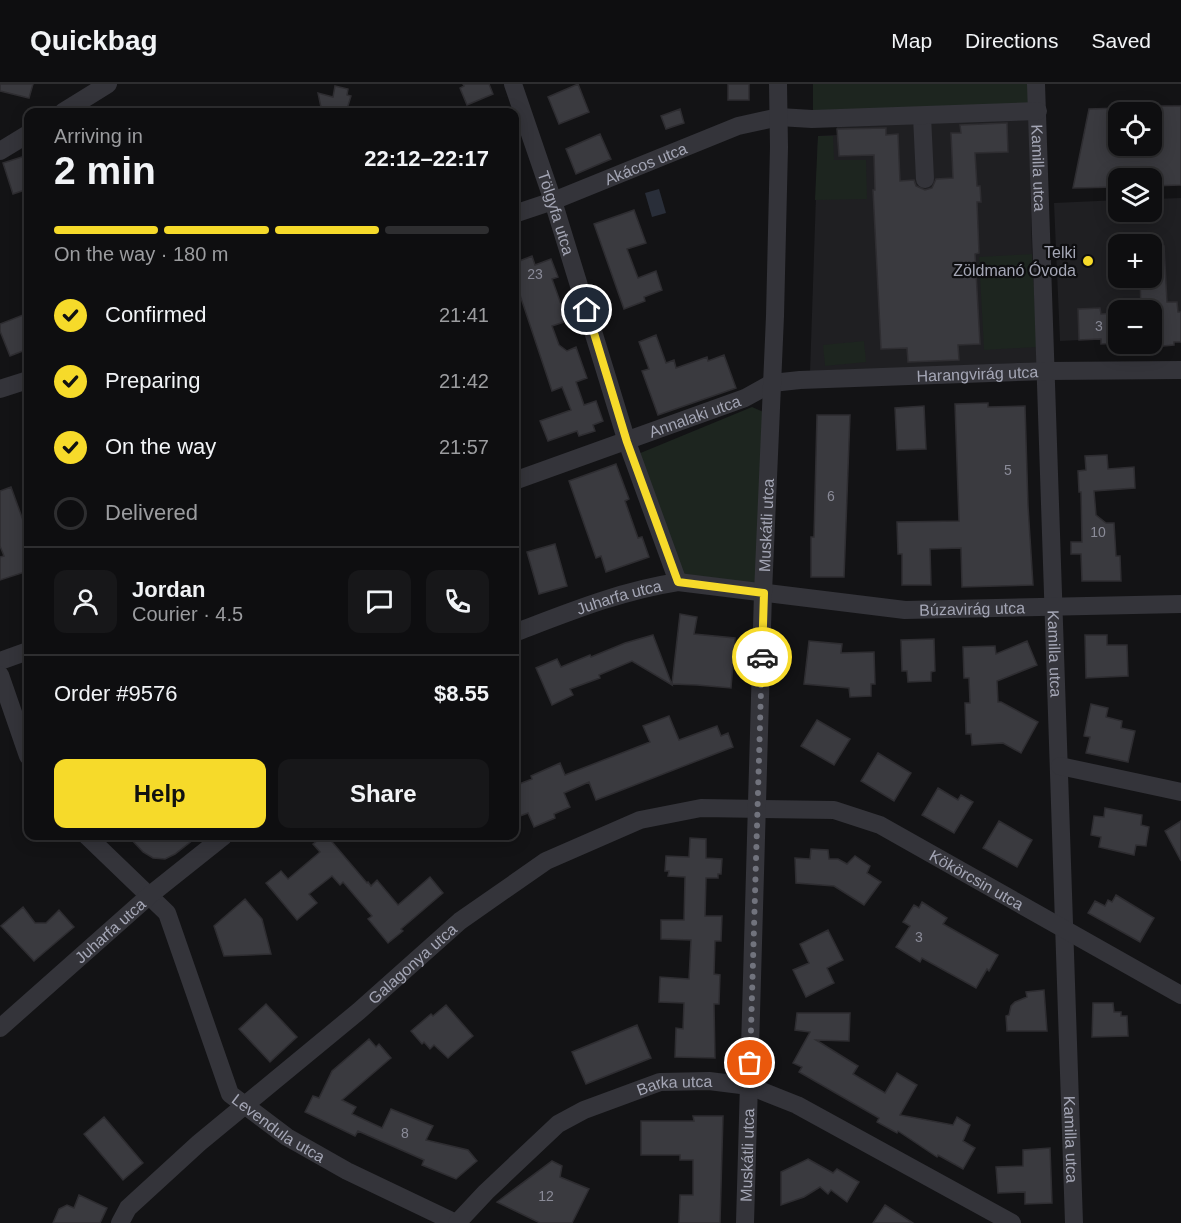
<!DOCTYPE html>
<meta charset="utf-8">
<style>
body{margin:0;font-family:Arial,sans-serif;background:#171719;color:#f1f3f6;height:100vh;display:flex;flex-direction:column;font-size:22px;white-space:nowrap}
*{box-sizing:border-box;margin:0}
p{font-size:20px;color:#9b9c9f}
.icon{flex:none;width:33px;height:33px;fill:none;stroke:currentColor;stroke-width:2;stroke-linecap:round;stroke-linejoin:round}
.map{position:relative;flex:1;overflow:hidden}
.details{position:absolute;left:24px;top:24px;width:495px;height:732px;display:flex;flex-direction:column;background:#0e0e10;border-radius:12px;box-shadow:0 3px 15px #0003,0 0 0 2px #2e2e30}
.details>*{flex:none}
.controls{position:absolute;left:1108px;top:18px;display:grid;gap:12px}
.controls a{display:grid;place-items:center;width:54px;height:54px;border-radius:12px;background:#0e0e10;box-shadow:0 3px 15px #0003,0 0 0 2px #2e2e30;font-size:30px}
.pin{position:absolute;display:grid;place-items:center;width:51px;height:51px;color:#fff;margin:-26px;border:3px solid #fff;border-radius:50%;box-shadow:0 2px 6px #0007}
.courier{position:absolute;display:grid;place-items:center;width:60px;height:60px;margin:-30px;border:4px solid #f6da2a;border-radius:50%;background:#fff;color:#222;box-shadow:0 2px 8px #0007}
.summary em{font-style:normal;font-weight:700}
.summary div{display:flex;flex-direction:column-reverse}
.summary{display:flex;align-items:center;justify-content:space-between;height:102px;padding:0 30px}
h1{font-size:39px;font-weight:700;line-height:45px}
.bar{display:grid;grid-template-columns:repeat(4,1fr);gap:9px 6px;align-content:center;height:72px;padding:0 30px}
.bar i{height:8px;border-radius:4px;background:#2e2e30}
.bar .selected{background:#f6da2a}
.bar p{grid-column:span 4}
.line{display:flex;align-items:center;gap:15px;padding:0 30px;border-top:2px solid #2e2e30}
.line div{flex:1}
.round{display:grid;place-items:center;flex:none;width:63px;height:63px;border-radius:12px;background:#171719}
ol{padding:0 30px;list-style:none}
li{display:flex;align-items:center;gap:18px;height:66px}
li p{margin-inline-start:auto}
li .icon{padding:6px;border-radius:50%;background:#f6da2a;color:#111;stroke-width:4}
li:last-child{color:#9b9c9f}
li i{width:33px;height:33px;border:3px solid #2e2e30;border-radius:50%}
.primary-button{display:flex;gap:12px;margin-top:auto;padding:12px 30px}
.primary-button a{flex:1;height:69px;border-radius:12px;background:#f6da2a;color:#111;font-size:24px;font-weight:700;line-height:69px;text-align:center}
.primary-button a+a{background:#171719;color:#f1f3f6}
header{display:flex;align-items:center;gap:36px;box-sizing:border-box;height:84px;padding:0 30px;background:#0e0e10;border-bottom:2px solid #2e2e30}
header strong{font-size:28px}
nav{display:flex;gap:33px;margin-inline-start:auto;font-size:21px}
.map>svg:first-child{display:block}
.built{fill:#1f1f22;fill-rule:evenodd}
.green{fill:#1d251f}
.water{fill:#292e39}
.building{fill:#3a3a3f;stroke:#2e2d31;stroke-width:1.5}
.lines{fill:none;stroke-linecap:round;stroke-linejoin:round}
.minor{stroke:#34343a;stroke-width:18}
.done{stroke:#71737d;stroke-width:6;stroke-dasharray:0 10.8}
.route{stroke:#f6da2a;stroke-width:8}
.poi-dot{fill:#f6da2a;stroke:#0e0e10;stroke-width:2}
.labels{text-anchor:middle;stroke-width:4.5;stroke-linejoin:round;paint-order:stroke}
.number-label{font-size:14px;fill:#8a8b98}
.street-label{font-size:16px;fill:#a4a6b5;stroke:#0e0e10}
.poi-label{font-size:16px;fill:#a4a6b5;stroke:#0e0e10;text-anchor:end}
</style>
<header>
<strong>Quickbag</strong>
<nav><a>Map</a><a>Directions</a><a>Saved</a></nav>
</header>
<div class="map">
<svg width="1181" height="1139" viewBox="0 0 1181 1139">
<rect width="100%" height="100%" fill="#131315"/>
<path class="built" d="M1029 34 1032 170 1038 278 810 289 818 52 837 51V41Z
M1181 114V258H1174V261L1126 264V260H1152V226H1119V259L1101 260 1100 255 1060 257 1054 119 1119 116V128H1152V115ZM1119 160H1152V194H1119Z"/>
<path class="green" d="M813 0H1029V22L813 29Z
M818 52H833L834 76H866L867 115 815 116Z
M1032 170 1037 263 984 266 979 173Z
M864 257 866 278 825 282 823 261Z
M752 323 766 329 757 500 683 490 638 370Z"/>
<path class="water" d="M659 105 666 129 652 133 645 109Z"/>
<path class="building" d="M0 0H33L29 14 0 7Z
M463 0H489L493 10 467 21 460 4 464 2Z
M578 0 589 28 559 40 548 13Z
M728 0H749V16H728Z
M335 2 348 5 347 11 351 12 346 28H322L318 9 333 13Z
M1152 22H1181V101L1152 102V94H1119V103L1073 104 1089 25 1119 24V62H1152Z
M680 25 684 39 666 45 661 32Z
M1007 39 1008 68 975 69 977 102H980L981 118H977L979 169 975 170 980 260 958 261 959 276 908 278 907 264 881 265 873 106H875L874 71 839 72 837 45 886 44V51L898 50 900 97 914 96 916 102 925 106 932 104 936 95 953 94 951 49H961L960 41Z
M600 50 611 75 576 90 566 65Z
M28 71V105L13 110 3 79Z
M634 126 646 159 627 165 638 194 656 187 662 206 644 213 645 217 624 225 594 140Z
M1152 162H1164L1167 218H1177L1178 228H1181V258H1174V261L1152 263V226H1141L1140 194H1152Z
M532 172 535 181 551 175 558 193 552 195 567 237 552 242 559 261 567 267 576 263 587 294 576 298 584 321 596 317 603 337 593 341 595 347 579 352 577 347 548 357 540 337 571 326 562 303 552 307 519 208 514 210V188L520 186 517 178Z
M1100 224 1101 230 1119 229V259L1101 260V255L1079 256 1078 225Z
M28 229V265L10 272 0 247V240Z
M656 251 666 279 674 276 676 284 707 273 708 277 724 271 736 304 658 331 642 287 649 285 639 258Z
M988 319V323L1025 322 1028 422 1033 501 962 503 961 464 930 465 931 501H902V470H898L897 438 959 437 955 320Z
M924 322 926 365 897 366 895 324Z
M817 331H850L844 493H811V453H814Z
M1107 371 1108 385 1134 383 1135 404 1094 407 1096 431 1106 439H1114L1116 472H1120L1121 497H1082L1081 470H1071V458H1082L1081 408H1079L1078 387 1086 386 1085 372Z
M616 380 629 415 625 417 638 454 642 453 649 473 606 488 601 472 596 474 569 397Z
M11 403 28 450V487L0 496V473L4 472 0 462V407Z
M555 460 567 502 539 510 527 468Z
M680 530 697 533 694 550 735 554 731 604 697 601 672 600Z
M653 551 672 601 632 577 599 591 600 594 570 605 573 611 552 621 536 584 557 575 561 583 590 571 591 573 625 559Z
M1085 551H1107V561H1127L1128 592 1086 594Z
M934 555 935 587 931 588V597L908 598 907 587H902L901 556Z
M809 557 842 560 841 569 874 568 875 600H871V612L850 613 849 604 804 600Z
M1027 557 1037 581 997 597 998 618H1001L1038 638 1021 669 1003 659 972 661 971 650H966L965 619H970L969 594H964L963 563 995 562 996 570Z
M1091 620 1108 624 1106 633 1122 637 1121 644 1135 647 1128 678 1086 669 1090 653 1084 652Z
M669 632 679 656 717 642 721 652 728 649 733 663 596 716 589 698 564 709 570 723 554 730 555 734 534 743 528 729 520 732 514 718V702L532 695 531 692 560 679 565 691 650 658 643 642Z
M817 636 850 655 834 681 801 662Z
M878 669 911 689 894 717 861 697Z
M938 704 958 716 961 711 973 718 954 749 922 731Z
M1105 724 1142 731 1141 741 1149 743 1146 762 1136 761 1134 771 1099 763 1101 753 1091 751 1094 732 1104 733Z
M999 737 1032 756 1017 783 983 764Z
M1181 737V777L1165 747Z
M128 752H198L175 770 165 775 153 774 143 768Z
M323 752H327L367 799 368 798 371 802 377 796 398 821 430 793 443 809 401 845 403 847 388 859 368 835 372 832 343 798 340 801 332 792 309 810 317 819 297 836 266 799 281 787 288 795 320 768 313 760Z
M690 754 706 755V774L722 775 721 790H718V794H706L705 832H722L721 857H715L714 890 720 891 719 920H714L715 974 675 973 676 944 683 945 684 919 659 918 660 893 689 895 691 856 661 855V836H684L685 793 668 792 669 787H665L666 772 689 773Z
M811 765 828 766 829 775H838L847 780 855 772 870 782 867 789 881 798 864 821 834 802 796 799 795 774 810 775Z
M1116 811 1154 834 1140 858 1088 829 1095 817 1105 822 1108 816 1112 818Z
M245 815 262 835 271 870 224 872 214 842Z
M922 818 947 834 943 840 998 871 989 887 987 885 976 904 922 874 920 878 896 863 910 842 903 838 914 821 919 824Z
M23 823 35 839H46L59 826 74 843 34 877 1 842Z
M828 846 843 876 827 884 834 899 806 913 793 886 809 879 800 860Z
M1044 906 1047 947H1007L1006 932 1009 931 1011 922 1015 918 1027 913 1026 908Z
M1093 919H1113L1114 928H1121V932H1127L1128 952 1092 953Z
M266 920 297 953 270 978 239 945Z
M446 921 473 952 448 974 434 961 430 965 424 958 422 960 411 947 431 930 433 932Z
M797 929H850L849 957 816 956 858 982 853 990 885 1009 897 989 917 1001 900 1031 953 1041 957 1033 970 1041 963 1057 975 1064 963 1085 938 1071 937 1073 898 1047 897 1049 877 1038 879 1034 799 988 802 983 793 979 810 948 795 946Z
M637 941 651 974 586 1000 572 968Z
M369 955 376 963 379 960 391 974 342 1016 356 1023 352 1030 382 1044 391 1025 433 1042 426 1056 468 1066 477 1077 456 1095 422 1081 424 1076 358 1047 355 1052 305 1028 313 1012 319 1014 332 987Z
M693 1032H723L720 1139H679L680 1111H693V1076H680V1071H641V1037H694Z
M104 1033 143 1079 123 1096 84 1050Z
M1050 1064 1052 1119 1025 1120V1108L998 1109 996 1083 1023 1082V1066Z
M808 1075 833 1089 837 1085 859 1098 847 1118 831 1106 828 1110 820 1103 804 1113 781 1121V1088Z
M552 1077 562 1082 560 1093 589 1105 572 1139H540L497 1118Z
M79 1111 107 1124 100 1139H53L59 1125 67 1121 74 1124Z
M885 1121 913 1139H873Z"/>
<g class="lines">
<g class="minor">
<path id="s1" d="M513 0 553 117 627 358 678 498"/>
<path id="s2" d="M1036 0 1074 1139"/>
<path d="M63 28 108 0"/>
<path d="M922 32 925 95"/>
<path d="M0 67 28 50"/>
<path id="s3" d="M514 130 553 117 738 42 779 33 812 35 1038 27"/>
<path d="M0 305 28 296"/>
<path id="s4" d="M514 397 745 314 772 299 800 296 1046 287 1181 286"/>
<path id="s5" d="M514 549C569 528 620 507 678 498L905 526 1181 520"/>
<path d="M0 577 28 567"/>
<path d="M0 591 28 672"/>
<path d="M1060 682 1181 708"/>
<path id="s6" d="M87 752 167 829 230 1010 287 1053 347 1087 456 1139"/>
<path id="s7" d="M0 944 150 811 224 752"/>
<path id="s8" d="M120 1139 128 1124 199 1059 359 927 460 837 546 777 640 736 701 724 834 726 880 741 1181 911"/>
<path id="s9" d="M457 1139 486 1108 558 1040 584 1026 660 998 709 997 749 1002 797 1021 1012 1139"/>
<path id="s10" d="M745 1139 763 509 775 232 779 63 778 0"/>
</g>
</g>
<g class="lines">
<path class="done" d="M750 979 762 573"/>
<path class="route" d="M587 226 627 358 678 498 764 509 762 573"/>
</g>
<circle class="poi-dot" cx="1088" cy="177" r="6"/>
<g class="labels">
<g class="number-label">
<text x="535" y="195">23</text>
<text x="1099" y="247">3</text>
<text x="1008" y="391">5</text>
<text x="831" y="417">6</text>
<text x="1098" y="453">10</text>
<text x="919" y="858">3</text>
<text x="405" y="1054">8</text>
<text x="546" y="1117">12</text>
</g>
<g class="street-label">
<text dy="6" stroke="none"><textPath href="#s3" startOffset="141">Akácos utca</textPath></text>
<text dy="6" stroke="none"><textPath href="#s2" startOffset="84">Kamilla utca</textPath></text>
<text dy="6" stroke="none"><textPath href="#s1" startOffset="136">Tölgyfa utca</textPath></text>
<text dy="6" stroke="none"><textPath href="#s4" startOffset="482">Harangvirág utca</textPath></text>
<text dy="6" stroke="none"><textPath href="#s4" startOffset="192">Annalaki utca</textPath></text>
<text dy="6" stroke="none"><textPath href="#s10" startOffset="698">Muskátli utca</textPath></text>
<text dy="6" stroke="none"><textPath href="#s5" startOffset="111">Juharfa utca</textPath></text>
<text dy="6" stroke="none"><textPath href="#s5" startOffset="468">Búzavirág utca</textPath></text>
<text dy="6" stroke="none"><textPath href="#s2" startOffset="570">Kamilla utca</textPath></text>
<text dy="6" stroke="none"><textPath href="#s8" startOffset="1018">Kökörcsin utca</textPath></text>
<text dy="6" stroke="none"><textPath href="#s7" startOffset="147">Juharfa utca</textPath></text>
<text dy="6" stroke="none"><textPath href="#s8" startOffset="392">Galagonya utca</textPath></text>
<text dy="6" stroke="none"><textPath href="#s9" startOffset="266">Barka utca</textPath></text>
<text dy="6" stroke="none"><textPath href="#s6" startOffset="362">Levendula utca</textPath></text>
<text dy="6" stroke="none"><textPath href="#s2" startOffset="1056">Kamilla utca</textPath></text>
<text dy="6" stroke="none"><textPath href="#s10" startOffset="68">Muskátli utca</textPath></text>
</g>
<g class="poi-label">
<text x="1076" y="174">Telki<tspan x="1076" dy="18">Zöldmanó Óvoda</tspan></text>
</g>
</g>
</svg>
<div class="controls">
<a><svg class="icon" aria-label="locate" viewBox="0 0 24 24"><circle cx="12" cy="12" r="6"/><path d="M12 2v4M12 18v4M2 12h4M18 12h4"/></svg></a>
<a><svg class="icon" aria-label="layers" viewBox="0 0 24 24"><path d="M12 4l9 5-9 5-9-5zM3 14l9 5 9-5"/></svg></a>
<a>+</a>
<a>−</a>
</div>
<div class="pin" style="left:750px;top:979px;background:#ea580c"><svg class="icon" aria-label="bag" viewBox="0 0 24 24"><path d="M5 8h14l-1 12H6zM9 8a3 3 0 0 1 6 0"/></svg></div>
<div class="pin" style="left:587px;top:226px;background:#1f2937"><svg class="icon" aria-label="home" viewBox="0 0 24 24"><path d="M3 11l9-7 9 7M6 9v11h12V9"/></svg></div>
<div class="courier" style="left:762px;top:573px"><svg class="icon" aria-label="car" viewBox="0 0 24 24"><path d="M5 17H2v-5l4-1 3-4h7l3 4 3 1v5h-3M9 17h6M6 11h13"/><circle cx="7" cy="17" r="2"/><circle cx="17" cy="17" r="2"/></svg></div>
<section class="details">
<div class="summary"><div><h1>2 min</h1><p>Arriving in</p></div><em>22:12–22:17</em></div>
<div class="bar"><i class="selected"></i><i class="selected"></i><i class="selected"></i><i></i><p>On the way · 180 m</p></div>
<ol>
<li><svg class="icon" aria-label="check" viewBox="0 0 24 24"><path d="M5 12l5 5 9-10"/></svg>Confirmed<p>21:41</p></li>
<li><svg class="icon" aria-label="check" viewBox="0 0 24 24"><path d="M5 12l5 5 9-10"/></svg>Preparing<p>21:42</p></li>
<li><svg class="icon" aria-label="check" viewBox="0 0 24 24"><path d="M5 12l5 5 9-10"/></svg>On the way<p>21:57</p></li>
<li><i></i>Delivered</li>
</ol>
<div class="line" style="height:108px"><a class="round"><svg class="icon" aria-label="person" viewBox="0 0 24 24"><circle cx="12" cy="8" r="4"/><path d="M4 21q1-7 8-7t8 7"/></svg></a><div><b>Jordan</b><p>Courier · 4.5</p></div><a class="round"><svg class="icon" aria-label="chat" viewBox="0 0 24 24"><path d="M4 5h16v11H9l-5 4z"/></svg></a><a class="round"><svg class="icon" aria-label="phone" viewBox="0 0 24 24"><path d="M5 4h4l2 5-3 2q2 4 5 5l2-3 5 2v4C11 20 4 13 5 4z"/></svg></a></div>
<div class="line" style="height:78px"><div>Order #9576</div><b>$8.55</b></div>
<div class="primary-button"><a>Help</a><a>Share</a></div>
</section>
</div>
